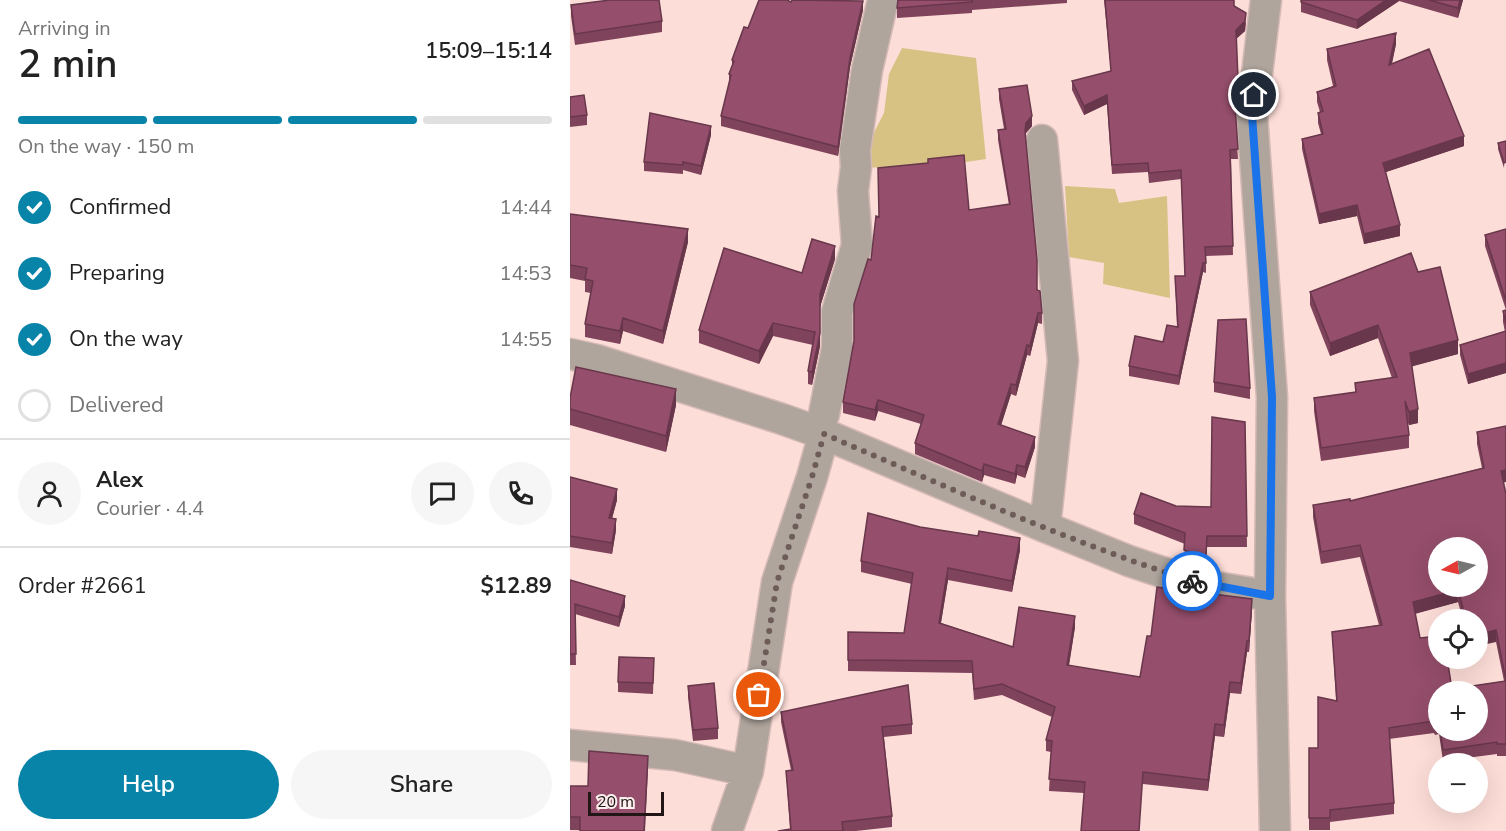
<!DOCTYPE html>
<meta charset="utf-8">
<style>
body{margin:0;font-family:"Nunito Sans",sans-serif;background:#f6f6f6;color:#222;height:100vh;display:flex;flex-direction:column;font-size:22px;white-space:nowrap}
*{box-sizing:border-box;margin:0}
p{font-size:20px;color:#767676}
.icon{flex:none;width:33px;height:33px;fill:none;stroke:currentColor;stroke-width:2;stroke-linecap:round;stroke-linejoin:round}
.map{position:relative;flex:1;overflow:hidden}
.sheet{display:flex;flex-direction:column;background:#fff;width:570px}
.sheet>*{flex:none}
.needle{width:39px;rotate:262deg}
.tools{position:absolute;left:858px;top:537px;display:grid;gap:12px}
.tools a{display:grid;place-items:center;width:60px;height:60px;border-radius:50%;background:#fff;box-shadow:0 6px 24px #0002;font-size:30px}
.scale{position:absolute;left:18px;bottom:15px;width:76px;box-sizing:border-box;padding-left:6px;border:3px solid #211615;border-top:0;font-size:16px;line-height:21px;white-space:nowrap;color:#211615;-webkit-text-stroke:4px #fcefed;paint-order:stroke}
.pin{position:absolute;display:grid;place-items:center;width:51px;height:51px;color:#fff;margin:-26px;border:3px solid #fff;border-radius:50%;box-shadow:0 2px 6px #0007}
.courier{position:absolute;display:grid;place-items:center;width:60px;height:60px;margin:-30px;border:4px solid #1a73e8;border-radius:50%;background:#fff;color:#222;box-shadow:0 2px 8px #0007}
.overview em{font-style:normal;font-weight:600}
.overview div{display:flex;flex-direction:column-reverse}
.overview{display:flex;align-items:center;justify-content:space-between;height:102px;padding:0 18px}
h1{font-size:39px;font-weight:600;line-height:45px}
.bar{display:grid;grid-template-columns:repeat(4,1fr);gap:9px 6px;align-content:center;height:72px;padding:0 18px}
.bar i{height:8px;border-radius:4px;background:#e0e0e0}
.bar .active{background:#0984a9}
.bar p{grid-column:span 4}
.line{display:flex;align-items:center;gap:15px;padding:0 18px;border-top:2px solid #e0e0e0}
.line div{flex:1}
.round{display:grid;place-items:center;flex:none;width:63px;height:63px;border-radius:32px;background:#f6f6f6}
ol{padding:0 18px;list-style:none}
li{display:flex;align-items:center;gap:18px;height:66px}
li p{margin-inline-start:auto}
li .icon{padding:6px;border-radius:50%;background:#0984a9;color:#fff;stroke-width:4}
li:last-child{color:#767676}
li i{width:33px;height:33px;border:3px solid #e0e0e0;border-radius:50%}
.primary-button{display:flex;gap:12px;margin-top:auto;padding:12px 18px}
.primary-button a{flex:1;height:69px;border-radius:36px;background:#0984a9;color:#fff;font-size:24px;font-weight:600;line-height:69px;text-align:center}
.primary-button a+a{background:#f6f6f6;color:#222}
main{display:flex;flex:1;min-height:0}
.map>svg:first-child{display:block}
.green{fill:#d7c284}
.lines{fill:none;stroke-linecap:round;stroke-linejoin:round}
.minor-casing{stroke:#d5b9b5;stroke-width:33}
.minor{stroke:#afa59d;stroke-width:30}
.wall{fill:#80435c;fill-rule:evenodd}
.shaded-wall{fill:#68374b}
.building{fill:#954e6b;stroke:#68374b;stroke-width:1.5;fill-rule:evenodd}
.done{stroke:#6e5c59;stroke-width:6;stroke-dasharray:0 10.8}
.route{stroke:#1a73e8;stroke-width:8}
</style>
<main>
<section class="sheet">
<div class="overview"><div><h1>2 min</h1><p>Arriving in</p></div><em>15:09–15:14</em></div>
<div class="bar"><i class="active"></i><i class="active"></i><i class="active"></i><i></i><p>On the way · 150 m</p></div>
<ol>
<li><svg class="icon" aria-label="check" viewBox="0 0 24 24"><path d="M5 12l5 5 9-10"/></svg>Confirmed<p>14:44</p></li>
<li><svg class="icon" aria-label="check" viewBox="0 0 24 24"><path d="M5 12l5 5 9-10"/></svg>Preparing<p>14:53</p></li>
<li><svg class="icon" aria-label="check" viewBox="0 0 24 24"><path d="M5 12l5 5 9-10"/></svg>On the way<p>14:55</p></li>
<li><i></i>Delivered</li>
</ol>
<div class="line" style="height:108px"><a class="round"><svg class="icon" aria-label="person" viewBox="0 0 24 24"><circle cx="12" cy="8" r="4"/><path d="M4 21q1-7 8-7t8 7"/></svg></a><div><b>Alex</b><p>Courier · 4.4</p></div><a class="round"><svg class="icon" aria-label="chat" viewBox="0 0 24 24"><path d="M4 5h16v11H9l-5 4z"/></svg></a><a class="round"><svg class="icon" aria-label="phone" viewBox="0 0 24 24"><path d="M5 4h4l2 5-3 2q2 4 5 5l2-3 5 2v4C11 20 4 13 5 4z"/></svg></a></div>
<div class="line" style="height:78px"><div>Order #2661</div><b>$12.89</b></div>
<div class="primary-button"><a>Help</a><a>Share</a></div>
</section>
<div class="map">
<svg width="936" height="831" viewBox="0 0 936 831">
<rect width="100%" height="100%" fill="#fdddd8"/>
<path class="green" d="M332 48 406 58 416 159C372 166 331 169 286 167L314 113 319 74Z
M495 186 545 189 549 203 597 196 600 298 533 284 534 263 499 257Z"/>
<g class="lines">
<defs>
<path id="minor" d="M696 0 682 115 702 397 700 596 705 831
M472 140 493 361 475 527
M0 354 27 360 212 419 254 434 475 527 559 561 628 584 700 596
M248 432 254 414 267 348V312L287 245 283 191 286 167 285 150 297 70 313 0
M0 745 105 755 178 771
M157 831 178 771 207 582 242 477 254 434"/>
</defs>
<use href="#minor" class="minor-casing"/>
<use href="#minor" class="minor"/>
</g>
<path class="wall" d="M328 0H497V3L402 10V13L327 18V8Z
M534 0H664V6L676 23 675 31 666 39 668 88 665 112 668 159H661L663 255 636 256V273L633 272 609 385 559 376V366L593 342 607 327 605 276H615L611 179 579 183 578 172 542 174 537 104 514 115 502 90V81L541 71Z
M731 0H893L888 18 829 1 787 29 731 12Z
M221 2 293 10 280 67 268 156 151 126V116L159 84V74L162 66V60L178 28Z
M1 5 92 21V32L5 45 1 16Z
M826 44 822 64 894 146 816 172 830 236 794 244 787 216 749 224 732 149V139L751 134 748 123V113L750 112 747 102V92L763 86 757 60V49Z
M429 89 462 126 456 133 455 138 467 290 472 313V324L468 323 460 356 457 355 446 396 441 394 431 425 465 447 455 478 447 475 445 484 414 475 412 482 345 454V443L351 424 308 411 305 421 273 413V402L309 217 358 163V159L399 210 439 205 428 140V130L434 129 429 99Z
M0 97 17 115V125L0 127Z
M141 135 131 175 113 170V174L74 171V162Z
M936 141 934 168 928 149V143Z
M0 214 118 242 93 344 53 331 50 344 15 337V324L21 293 15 292V281L0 278Z
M936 229V373L898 384 890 355V345L935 332 933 322V311L936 310 915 246V235Z
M265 259 250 307V346L242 385 238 384V371L243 345 203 336 189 364 129 343V330L232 273Z
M848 272 888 354 842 366 848 423 839 425 837 421 839 435V448L751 461 744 411V398L785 392V383L822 378 808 338 760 356 740 305V292Z
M644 382 680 388V399L644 392Z
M0 398 106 405 96 452 0 425Z
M675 422 677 547H637L636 566H628L614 561 615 544 564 524V514L606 506 641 507Z
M907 432 933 483 936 494V756H927V754L873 761 869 734 865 735 864 733 819 739 824 803V814L760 822V830H739V748H748L766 700 762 632 809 625 790 557 751 564 743 517V505L780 501 912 468 907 444ZM888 602 893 620H908L926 642 934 681 882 689 850 638 845 614ZM868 692 908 730H868Z
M0 477 47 500 42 519 46 530 42 554 0 547Z
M350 527 450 550 442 592 378 580 371 623 443 647 505 627 499 666 570 677 581 636 682 610 679 652H677L671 694 660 693 654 737 645 736 638 791 573 784 514 793 479 791 481 752 476 751V740L482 717 432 695 404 700 402 673 278 671V632L334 633 342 584 291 572V561Z
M0 580 55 606 49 627 5 614 6 665H0Z
M84 658 83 694 48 692V682Z
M118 686 148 728V739L123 741 118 697Z
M211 712 342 724V734L314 737 322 816V827L286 831H208L220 830 216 771 221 770 211 722Z
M78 770 75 831 0 830V786H18Z"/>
<path class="shaded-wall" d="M816 0H829V1L787 29V20Z
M890 0H893L888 18V8Z
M293 1V10L280 67 268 156V147L280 58Z
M676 13 675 31 666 39V30Z
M826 33V44L819 75V65Z
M668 79V88L665 116V106Z
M537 95V104L514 115V106Z
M462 116V126L456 133 455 142 456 123Z
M141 126V135L131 175V166Z
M894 136V146L813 173V163Z
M787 205V216L749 224V214Z
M830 225V236L794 244V234Z
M118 229V242L93 344V331Z
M265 246V259L250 307V346L242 385V372L250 294Z
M633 263V272L609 385V376Z
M468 313V323L460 356V346Z
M53 318V331L50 344V331Z
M203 323V336L189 364V351Z
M808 325V338L760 356V343Z
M888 340V354L840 367V353Z
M457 345V355L446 396V385Z
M936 363V373L898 384V374Z
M441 384V394L428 435V424Z
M106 389V405L96 452V436Z
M308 400V411L305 421V410Z
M848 409V423L839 425V412Z
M465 437V447L455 478V467Z
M414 464V475L412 482V471Z
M447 465V475L445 484V474Z
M936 470V482L931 483V471Z
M47 489V500L39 529V518Z
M46 519V530L42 554V543Z
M450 538V550L442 592V581Z
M378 568V580L369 634V623Z
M888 590V602L843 614V602Z
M55 596V606L49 627V617Z
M682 599V610L679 652V641Z
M505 616V627L497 676V665Z
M926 630V642L908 646V635Z
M677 641V652L671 694V683Z
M660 682V693L654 737V725Z
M645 724V736L638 791V780Z"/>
<path class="building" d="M40 0H89L92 21 5 34 1 5Z
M189 0H217L221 2 222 0 293 1 280 58 268 147 151 116 161 75 159 74 164 61 162 60 174 27 178 28Z
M328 0H402V2L327 8Z
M535 0H664V6L676 13 675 21 666 30 668 79 665 106 668 149 660 150 663 246 635 247 636 263H633L609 376 559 366 565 336 593 342 597 325 608 327 605 276H615L611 170 579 173 578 163 542 165 537 95 514 106 502 81 541 71Z
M731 0H816L787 20 731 2Z
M859 0H890L888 8Z
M826 33 819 65 859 49 894 136 813 163 830 225 794 234 787 205 749 214 732 139 753 134 748 113 753 111 747 92 766 86 757 49Z
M457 85 462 116 456 123 455 131 467 260V290L470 291 472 313H468L460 346 457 345 446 385 441 384 428 424 465 437 455 467 447 465 445 474 414 464 412 471 345 443 354 415 308 400 305 410 273 402 284 341V304L298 259 301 260 306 216 309 217 308 168 358 163V159L394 155 399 210 440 204 428 130 436 129 429 89Z
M14 95 17 115 0 117V97Z
M80 113 141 126 131 166 113 162V165L74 162Z
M936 141V162L934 163 928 143Z
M0 214 118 229 93 331 53 318 50 331 15 324 23 281 15 279 17 268 0 265Z
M936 229V301L915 235Z
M242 239 265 246 250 294V333L242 372 238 371 245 332 203 323 189 351 129 330 154 248 232 273Z
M841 253 848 272 870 267 888 340 840 353 848 409 839 412 835 401 839 435 751 448 744 398 786 392 785 383 827 377 808 325 760 343 740 292Z
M936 310V323L933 311Z
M676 319 680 388 644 382 648 320Z
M936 331V363L898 374 890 345Z
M6 367 106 389 96 436 0 409V398Z
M642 417 675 422 677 536H637L636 555H628L614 550 615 533 564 514 571 493 606 506 641 507Z
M936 426V470L931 471 936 494V744H927V742L873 750 870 730H908V692H868V723H865L864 721 819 728 824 803 760 810V818H739V748H748V697L767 701 762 632 812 625 790 545 751 552 743 505 780 499V501L914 468 907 432ZM868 548H908V586H868ZM888 590 896 620H908V635L926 630 936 681 882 689 877 658H868V636L850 638 843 602Z
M0 477 47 489 39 518 46 519 42 543 0 536Z
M298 513 350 527 408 536 409 531 450 538 442 581 378 568 369 623 443 647 449 607 505 616 497 665 570 677 577 636H581L587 587 682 599 679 641H677L671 683 660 682 654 725 645 724 638 780 573 772 569 831H511L515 782 479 779 482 741 476 740 485 707 432 684 404 689 402 661 278 660V632L334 633 343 573 291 561Z
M0 580 55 596 49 617 5 604 6 654H0Z
M49 657 84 658 83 683 48 682Z
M144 683 148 728 123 730 118 686Z
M338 685 342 724 312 727 322 816 272 822 273 831H208L221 829 216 771 223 770 211 712Z
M19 751 78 756 74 831H10V817H0V786H18Z"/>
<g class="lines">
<path class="done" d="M189 695 207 582 242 477 254 434C375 486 496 541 622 581"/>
<path class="route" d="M622 581 700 596 702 397 682 115 684 95"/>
</g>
</svg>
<div class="tools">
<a><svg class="needle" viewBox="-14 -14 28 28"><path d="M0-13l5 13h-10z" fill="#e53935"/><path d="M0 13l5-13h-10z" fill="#767676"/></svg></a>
<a><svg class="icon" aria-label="locate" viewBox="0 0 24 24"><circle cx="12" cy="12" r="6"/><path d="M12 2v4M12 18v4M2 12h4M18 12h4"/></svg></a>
<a>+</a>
<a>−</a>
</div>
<div class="scale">20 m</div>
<div class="pin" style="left:189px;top:695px;background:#ea580c"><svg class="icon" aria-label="bag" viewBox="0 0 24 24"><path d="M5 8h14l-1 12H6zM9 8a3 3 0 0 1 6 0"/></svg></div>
<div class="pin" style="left:684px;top:95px;background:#1f2937"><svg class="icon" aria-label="home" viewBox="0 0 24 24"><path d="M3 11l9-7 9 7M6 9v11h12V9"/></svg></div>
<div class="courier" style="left:622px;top:581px"><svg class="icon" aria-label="bike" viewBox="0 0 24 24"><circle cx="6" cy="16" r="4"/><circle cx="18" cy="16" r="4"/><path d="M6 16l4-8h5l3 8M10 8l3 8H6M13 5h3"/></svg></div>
</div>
</main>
